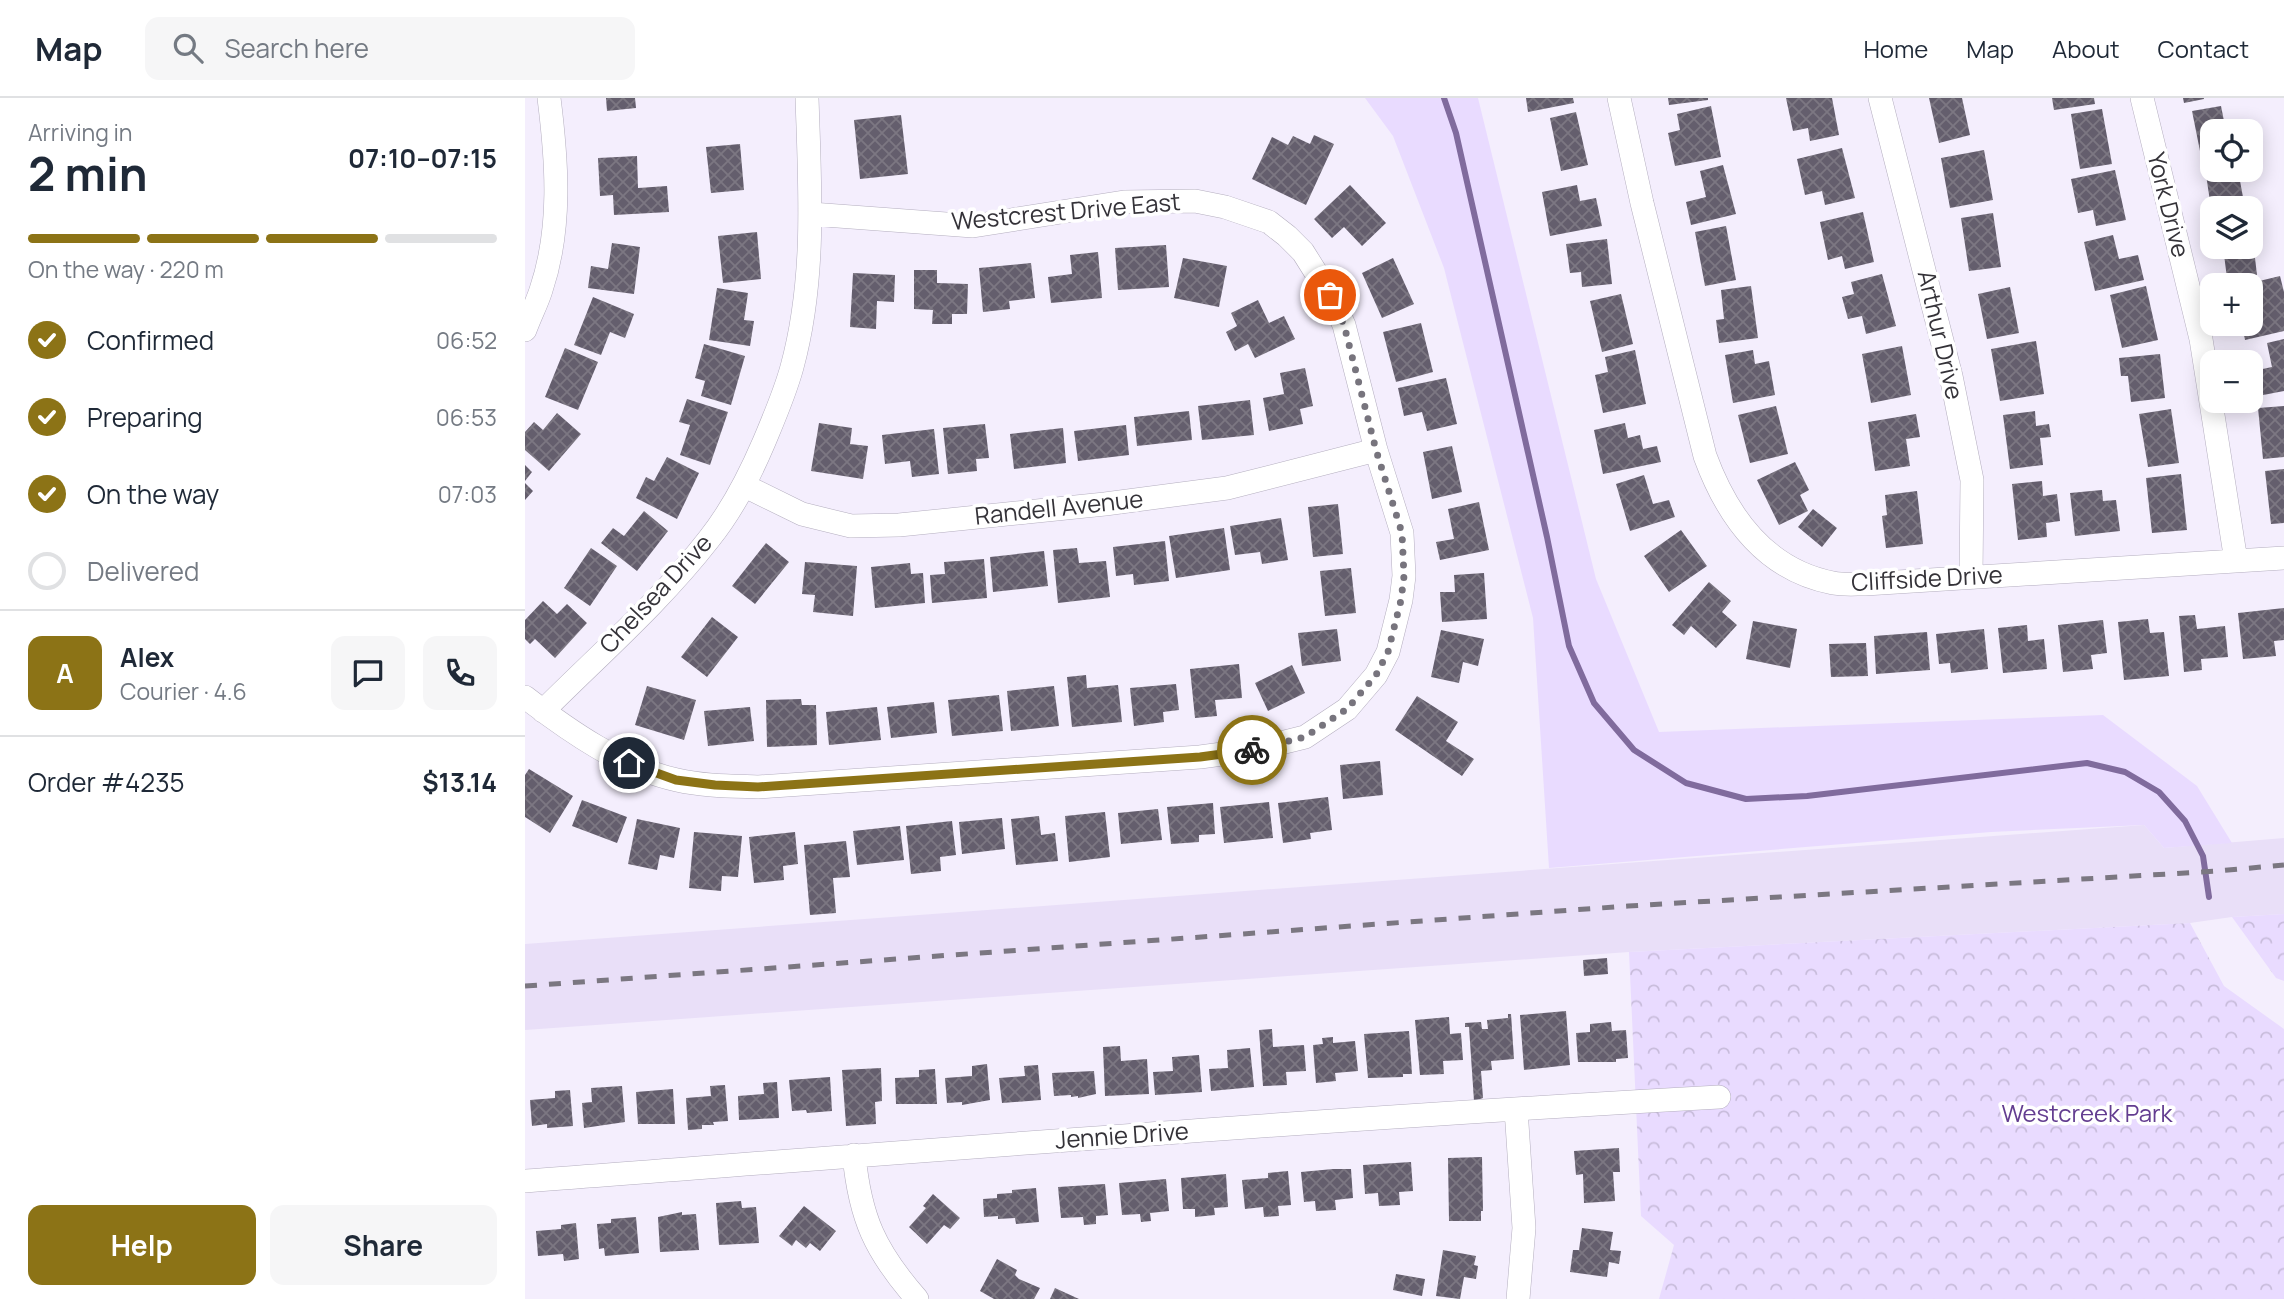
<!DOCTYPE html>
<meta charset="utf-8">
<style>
body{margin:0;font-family:Manrope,sans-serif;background:#f6f6f7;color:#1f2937;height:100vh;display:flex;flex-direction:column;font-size:26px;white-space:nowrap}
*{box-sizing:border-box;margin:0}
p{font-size:23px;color:#747a83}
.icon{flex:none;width:38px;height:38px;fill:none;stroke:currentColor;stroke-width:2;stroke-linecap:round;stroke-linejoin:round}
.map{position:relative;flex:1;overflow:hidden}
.panel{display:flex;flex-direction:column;background:#fff;width:525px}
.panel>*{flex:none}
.fabs{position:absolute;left:1675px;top:21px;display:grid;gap:14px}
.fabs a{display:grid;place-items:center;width:63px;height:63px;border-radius:14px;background:#fff;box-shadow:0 4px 18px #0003;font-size:35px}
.pin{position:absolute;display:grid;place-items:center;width:60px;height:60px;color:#fff;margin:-30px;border:4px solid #fff;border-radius:50%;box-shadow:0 2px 7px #0007}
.courier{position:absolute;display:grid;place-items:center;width:70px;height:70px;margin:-35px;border:5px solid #8c7316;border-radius:50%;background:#fff;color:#222;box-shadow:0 2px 9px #0007}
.summary em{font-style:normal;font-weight:700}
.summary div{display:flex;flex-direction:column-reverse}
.summary{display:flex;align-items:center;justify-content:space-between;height:119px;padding:0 28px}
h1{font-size:46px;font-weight:700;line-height:52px}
.bar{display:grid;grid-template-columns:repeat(4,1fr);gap:10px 7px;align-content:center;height:84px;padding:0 28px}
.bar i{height:9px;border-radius:5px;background:#e0e1e3}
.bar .on{background:#8c7316}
.bar p{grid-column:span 4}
.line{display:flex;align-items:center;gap:18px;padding:0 28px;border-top:2px solid #e0e1e3}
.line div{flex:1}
.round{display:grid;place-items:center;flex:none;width:74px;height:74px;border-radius:14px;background:#f6f6f7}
ol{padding:0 28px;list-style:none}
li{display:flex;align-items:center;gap:21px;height:77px}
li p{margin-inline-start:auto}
li .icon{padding:7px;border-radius:50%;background:#8c7316;color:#fff;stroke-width:4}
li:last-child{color:#747a83}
li i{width:38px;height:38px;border:4px solid #e0e1e3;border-radius:50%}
.cta{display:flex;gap:14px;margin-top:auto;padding:14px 28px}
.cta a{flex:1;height:80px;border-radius:14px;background:#8c7316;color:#fff;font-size:28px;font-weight:700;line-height:80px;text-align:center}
.cta a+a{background:#f6f6f7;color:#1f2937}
header{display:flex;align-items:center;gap:42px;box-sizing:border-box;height:98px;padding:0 35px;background:#fff;border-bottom:2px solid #e0e1e3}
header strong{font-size:33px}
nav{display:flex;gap:38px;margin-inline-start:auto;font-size:24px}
.search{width:490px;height:63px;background:#f6f6f7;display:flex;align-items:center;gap:18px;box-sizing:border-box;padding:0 24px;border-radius:14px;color:#747a83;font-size:26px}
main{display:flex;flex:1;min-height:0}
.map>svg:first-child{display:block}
.built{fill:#e9dff8}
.green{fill:#e9dbff}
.park{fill:url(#park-crowns)}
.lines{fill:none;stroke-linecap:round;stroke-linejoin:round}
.stream{stroke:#806b9d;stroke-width:6}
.building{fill:url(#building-cross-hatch)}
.minor-casing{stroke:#b4aebf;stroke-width:24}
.minor{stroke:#fff;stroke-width:23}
.rail{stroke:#7b7781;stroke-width:5;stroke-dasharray:12 12;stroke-linecap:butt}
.done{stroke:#77747d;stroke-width:7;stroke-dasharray:0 12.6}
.route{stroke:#8c7316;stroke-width:9}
.labels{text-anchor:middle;stroke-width:7;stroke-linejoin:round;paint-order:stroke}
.street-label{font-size:24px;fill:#343238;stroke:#fff}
.park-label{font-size:24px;fill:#633d90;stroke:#fff}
</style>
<header>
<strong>Map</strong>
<div class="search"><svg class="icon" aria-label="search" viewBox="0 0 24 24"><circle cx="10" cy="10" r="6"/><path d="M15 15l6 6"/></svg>Search here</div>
<nav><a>Home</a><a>Map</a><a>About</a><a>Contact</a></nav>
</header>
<main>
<section class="panel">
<div class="summary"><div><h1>2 min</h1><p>Arriving in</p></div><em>07:10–07:15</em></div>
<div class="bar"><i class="on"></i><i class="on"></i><i class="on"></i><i></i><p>On the way · 220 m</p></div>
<ol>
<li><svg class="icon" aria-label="check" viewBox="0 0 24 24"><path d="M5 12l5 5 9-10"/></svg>Confirmed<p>06:52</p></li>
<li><svg class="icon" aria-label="check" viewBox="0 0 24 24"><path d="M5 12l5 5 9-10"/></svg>Preparing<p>06:53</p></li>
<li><svg class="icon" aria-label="check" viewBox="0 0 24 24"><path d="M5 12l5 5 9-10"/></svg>On the way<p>07:03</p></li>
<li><i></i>Delivered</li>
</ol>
<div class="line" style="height:126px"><b class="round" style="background:#8c7316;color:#fff">A</b><div><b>Alex</b><p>Courier · 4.6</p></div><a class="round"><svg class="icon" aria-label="chat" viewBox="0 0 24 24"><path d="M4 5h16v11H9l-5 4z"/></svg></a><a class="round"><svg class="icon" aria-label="phone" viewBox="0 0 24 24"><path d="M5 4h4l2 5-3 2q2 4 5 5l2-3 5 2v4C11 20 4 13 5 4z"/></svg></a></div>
<div class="line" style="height:91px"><div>Order #4235</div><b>$13.14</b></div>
<div class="cta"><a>Help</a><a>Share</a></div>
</section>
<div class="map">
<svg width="1759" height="1201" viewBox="0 0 1759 1201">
<defs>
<pattern id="park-crowns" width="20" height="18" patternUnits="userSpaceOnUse" patternTransform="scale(1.75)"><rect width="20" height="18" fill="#e9dbff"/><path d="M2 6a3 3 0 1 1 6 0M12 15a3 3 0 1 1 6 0" fill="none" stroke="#c8bcdb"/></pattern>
<pattern id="building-cross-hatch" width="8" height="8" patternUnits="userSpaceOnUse" patternTransform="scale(1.75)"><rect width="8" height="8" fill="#645e6d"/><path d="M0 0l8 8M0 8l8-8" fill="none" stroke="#7c7782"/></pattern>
</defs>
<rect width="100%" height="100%" fill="#f4eefd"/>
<path class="built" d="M1619 727 1639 750 1759 740V816L1707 819 1665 825 1104 854 0 932V846Z"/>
<path class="green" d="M840 0H953L1071 481 1134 634 1578 617 1672 688 1707 745 1639 750 1619 727 1466 734 1024 770 1008 520 919 170 868 38Z"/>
<path class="park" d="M1759 816V883L1751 880 1707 819Z
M1665 825 1699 888 1759 931V1201H1134L1149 1147 1116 1118 1104 854Z"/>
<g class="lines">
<path class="stream" d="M919 0 931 35 1022 439 1044 548 1069 605 1109 652 1161 685 1221 701 1282 698 1562 665 1600 674 1634 694 1660 723 1678 758 1684 799"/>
</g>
<path class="building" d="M81 0H110L111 10 82 13Z
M1001 0H1048L1049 5 1003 14Z
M1143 0H1183V2L1144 7Z
M1261 0H1307L1314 37 1285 43 1283 30 1268 33Z
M1404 0H1437L1445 37 1414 45Z
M1527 0H1569L1570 6 1529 12Z
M1658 0H1679V1L1659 5Z
M1186 8 1196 59 1150 68 1143 35 1155 32 1152 16Z
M1696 8 1699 23 1711 21 1713 33H1687V61L1677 63 1667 13Z
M1577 11 1587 66 1555 71 1546 16Z
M1051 14 1063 67 1036 73 1025 20Z
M376 17 383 76 335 81 329 22Z
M789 37 809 46 781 107 727 81 747 39 763 47 768 38 785 46Z
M215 46 219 92 186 95 181 49Z
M1317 50 1330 100 1300 107 1297 93 1280 97 1272 61Z
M1459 52 1468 102 1425 110 1416 60Z
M112 58 113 90 142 88 144 114 89 117 88 97 75 98 73 60Z
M1198 67 1211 116 1166 127 1161 104 1181 99 1175 73Z
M1687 68V72H1713L1720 110H1686L1680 70Z
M1590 72 1601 122 1571 128 1568 112 1553 115 1546 81Z
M825 87 861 125 837 148 819 129 807 140 789 121Z
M1052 87 1055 103 1071 100 1077 128 1025 138 1017 94Z
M1338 114 1349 164 1320 171 1317 158 1303 162 1295 124Z
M1468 115 1476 169 1444 173 1436 120Z
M1201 128 1211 182 1180 188 1170 134Z
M232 134 236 181 198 185 193 138Z
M1726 134H1727L1732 177 1702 180 1698 149H1726Z
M1588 137 1594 161 1613 157 1619 182 1570 193 1559 144Z
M1082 141 1087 186 1057 189 1056 174 1045 175 1041 146Z
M87 145 115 149 109 196 63 190 66 168 83 171Z
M641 147 644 189 593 192 590 150Z
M573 154 577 200 526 205 523 179 547 176 545 157Z
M658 160 702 168 694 209 649 200Z
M868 160 889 206 857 220 837 175Z
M506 165 510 200 484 203 485 211 458 214 454 170Z
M389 172H412V185L443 186 442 216H427V226H407L408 212 389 211Z
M328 175 370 177 369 204 352 203 351 231 325 229Z
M1357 176 1371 228 1341 236 1337 218 1323 221 1317 199 1329 196 1326 184Z
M1755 178 1759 194V233L1720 242 1717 226H1726V212H1728L1726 185Z
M1226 188 1233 240 1194 245 1191 222 1199 221 1196 192Z
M1621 188 1633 242 1597 250 1585 197Z
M1485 189 1494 235 1462 241 1453 196Z
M192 190 223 195 219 222 229 223 225 248 184 242Z
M1096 196 1108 246 1077 254 1065 203Z
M68 199 109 216 100 240 85 234 76 257 49 247Z
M733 202 744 225 759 218 770 241 730 260 723 246 710 253 701 234 712 228 706 215Z
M896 225 908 274 871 284 858 234Z
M1759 241V293L1733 298 1728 273 1747 269 1742 245Z
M1511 243 1519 296 1475 303 1466 251Z
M179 246 220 258 206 307 176 298 180 283 170 280Z
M1377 248 1386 297 1346 305 1337 256Z
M40 250 73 264 53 312 20 299Z
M1110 252 1121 306 1078 315 1070 277 1083 274 1080 259Z
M1228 252 1230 266 1244 263 1250 297 1208 305 1200 257Z
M1635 256 1640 300 1606 304 1603 278H1596L1594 260Z
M780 270 788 308 775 311 778 326 744 333 738 300 759 296 755 275Z
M921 280 932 326 902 333 897 314 879 318 873 290Z
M162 301 203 314 185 367 155 357 165 327 154 324Z
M725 302 729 337 677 342 673 308Z
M1251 308 1263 356 1225 365 1213 317Z
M1759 308V359L1738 361 1733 310Z
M1646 311 1654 365 1623 369 1614 316Z
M664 313 667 342 612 348 609 319Z
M1510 313 1511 328 1524 326 1526 339 1515 340 1518 367 1485 371 1478 317Z
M32 315 56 336 24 373 0 352V334L9 324 18 332Z
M1391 316 1395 339 1381 341 1385 368 1350 373 1343 324Z
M294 325 327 330 325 346 343 348 338 381 286 373Z
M1100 325 1103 340 1115 337 1118 351 1132 348 1136 364 1078 376 1069 332Z
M460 326 464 360 451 361 452 373 423 376 418 330Z
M601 327 604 357 553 363 549 333Z
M538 330 541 365 489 371 485 336Z
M409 331 414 376 387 379 385 363 360 366 357 337Z
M927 348 937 394 907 401 898 354Z
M142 359 174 375 152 421 111 400 121 379 129 383Z
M1270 364 1284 392 1275 397 1283 413 1254 427 1232 382Z
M0 367 7 374 0 383Z
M1759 371V425L1746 426 1740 373Z
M1656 376 1662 432 1627 435 1621 380Z
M1119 377 1128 406 1144 402 1150 419 1105 433 1091 386Z
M1517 383 1518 398 1532 396 1535 423 1521 425 1522 439 1493 442 1487 386Z
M0 385 8 393 0 402Z
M1577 392 1578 403 1591 402 1595 433 1550 438 1545 395Z
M1392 393 1398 446 1361 450 1357 418 1362 417 1360 397Z
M954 404 964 452 915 462 911 444 929 441 923 411Z
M813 406 818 456 788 459 783 409Z
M1288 411 1312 430 1297 449 1273 429Z
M119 413 143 433 112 473 76 445 88 430 99 438Z
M756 420 763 462 737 466 735 454 710 457 705 428Z
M699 430 705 472 651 480 644 438Z
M1156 432 1182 468 1144 494 1119 458Z
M640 443 644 483 609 487 608 476 591 478 588 449Z
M241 445 264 464 230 506 207 488Z
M66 450 92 468 65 508 39 490Z
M552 450 554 465 581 463 585 499 533 505 528 452Z
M519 453 523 488 468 494 465 459Z
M459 461 462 500 407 505 405 477 420 476 419 464Z
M280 464 332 468 328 518 288 514 290 497 277 496Z
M385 465 386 476 398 475 400 505 350 510 346 469Z
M826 470 831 515 800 518 795 473Z
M959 475 962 521 917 524 915 494H930L929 477Z
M1184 484 1206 503 1197 514 1212 527 1191 550 1166 528 1159 537 1147 527Z
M18 503 32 516 42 506 62 525 30 560 10 541 5 546 0 541V522Z
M1759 510V542L1749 543 1751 558 1718 561 1713 515Z
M1670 517 1672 531 1700 528 1703 559 1676 561 1677 572 1659 574 1654 518Z
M187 519 213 539 182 579 156 559Z
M1623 521 1625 535 1639 534 1644 578 1599 582 1593 524Z
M1578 522 1582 555 1566 557 1568 571 1538 574 1533 527Z
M1228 523 1272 531 1265 570 1221 561Z
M1502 527 1503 543 1519 541 1522 571 1478 575 1473 530Z
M812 531 816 563 777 568 773 535Z
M1459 531 1463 571 1426 575 1425 565 1414 566 1411 536Z
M916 532 959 541 953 568 938 564 934 585 906 579Z
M1402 534 1405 572 1351 576 1349 538Z
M1341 545 1343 578 1306 579 1304 546Z
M714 566 717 600 690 602 692 618 670 620 665 571Z
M767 567 780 595 743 613 730 585Z
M561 577 562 590 593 587 597 624 547 629 542 579Z
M651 586 654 612 638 614 639 624 609 628 605 590Z
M122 588 171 602 159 642 110 627Z
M529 588 534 628 486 633 482 593Z
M474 597 478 633 427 638 423 602Z
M892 598 933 624 921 643 949 661 937 678 870 632Z
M276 601 277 607H291L292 647 242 649 241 602Z
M409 604 412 635 366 640 362 609Z
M225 609 229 643 183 648 179 613Z
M352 609 356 642 304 647 301 614Z
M855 663 858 697 818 701 815 667Z
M4 671 48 698 25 735 0 719V677Z
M803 699 807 732 785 735 786 741 758 745 753 705Z
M57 702 102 719 92 745 47 728Z
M744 704 748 740 699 745 695 709Z
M688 705 690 736 674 737V744L646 746 642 709Z
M633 711 637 742 596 746 593 715Z
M580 714 585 759 544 764 540 718Z
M514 718 516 737 530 735 533 763 491 767 486 721Z
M477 720 480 751 437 756 434 724Z
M112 721 155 730 149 760 135 757 132 772 103 766Z
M427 723 431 757 415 759 416 773 386 776 381 728Z
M375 728 379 762 332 767 328 733Z
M169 734 217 738 213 779 197 778 196 793 164 790Z
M270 734 273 766 258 768 259 782 229 785 224 739Z
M321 743 325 779 308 780 311 815 285 817 279 747Z
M1082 860 1083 876 1059 878 1058 862Z
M1041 913 1045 967 999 972 995 917Z
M983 916H986L989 961 966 963 967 972 956 973 958 1000 949 1003 944 929H940V925L956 924 957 931H963L962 922 983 920Z
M924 919 925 936 936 935 938 962 918 963 919 976 895 977 890 922Z
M1086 924 1087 933 1101 932 1103 960 1091 961V964H1053L1051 935 1065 934V926Z
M747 931 748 949 779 947 781 973 761 974 762 987 738 988 734 932Z
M884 933 887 976H878V979L843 980 839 936Z
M808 939V945L830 943 833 973 810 975 811 983 791 985 788 947 798 946 797 940Z
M595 948 596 963 622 961 624 996 580 998 578 949Z
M725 950 729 989 686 993 684 971 703 970 702 952Z
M674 957 677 994 630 997 628 974 648 973 647 959Z
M462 966 465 1002 437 1007V1004L422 1005 420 980 447 978V968Z
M513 967 516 1002 477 1005 474 980 500 978 499 968Z
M356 970 357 1003 350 1004 351 1026 321 1028 317 972Z
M410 971 412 1006H371L370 980 394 979V972Z
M569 973 571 996 553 1000V998L546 999V997L529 998 527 975Z
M305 979 307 1013 282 1015 281 1012 267 1013 264 982Z
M252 984 254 1020 214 1022 213 998 239 996 238 985Z
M200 987 203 1023 188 1024 189 1027H177V1031L163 1032 161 1000 186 998 185 988Z
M97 988 100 1024 59 1030 57 1005 67 1004 66 990Z
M148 991 150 1026H113L111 994Z
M45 992 48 1028 22 1030V1026L7 1028 5 1002 30 1000V993Z
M1094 1050 1095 1074H1088L1090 1103 1059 1105 1058 1076 1051 1077 1049 1053Z
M957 1059 958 1113H956V1123H924L923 1060Z
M886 1064 888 1093 874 1094 875 1107 854 1108 853 1095 840 1096 838 1067Z
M808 1071H826L828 1100 810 1102 811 1112 791 1113 790 1103 779 1104 776 1074Z
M763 1073 766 1107 753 1108 754 1118 739 1119 738 1109 720 1111 717 1082 743 1080V1075Z
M701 1076 703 1109 689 1110 690 1117 670 1119V1111H658L656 1080Z
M641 1081 644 1113 625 1115 626 1123 616 1124 615 1116 597 1117 594 1085Z
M580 1086 583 1117 571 1118V1126L559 1127 558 1119 536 1120 533 1089Z
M511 1090 514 1124 491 1126 490 1120 473 1121V1118L459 1119 458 1101 472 1100V1096L487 1095V1092Z
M408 1096 435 1120 425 1131 419 1127 402 1146 384 1129 401 1110 398 1108Z
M216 1103 217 1110 231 1109 234 1145 194 1147 191 1105Z
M279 1108 311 1133 295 1153 285 1145 281 1150 271 1142 267 1148 254 1138Z
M157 1114V1117L171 1116 174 1152 135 1154 133 1119Z
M111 1119 114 1155 80 1158 79 1150 74 1151 72 1126 86 1125V1121Z
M51 1125 54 1161 39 1163 38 1156 13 1158 11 1133 36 1131V1127Z
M1057 1130 1088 1134 1085 1152 1096 1153 1094 1166 1084 1164 1082 1179 1045 1174 1048 1152H1054Z
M918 1152 951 1158 949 1167 953 1168 951 1181 939 1179 935 1201 911 1198Z
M472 1161 492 1172 490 1177 494 1181 515 1190 509 1201H469L455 1193Z
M871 1176 900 1181 897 1198 868 1192Z
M530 1190 554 1201H525Z"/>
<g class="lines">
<defs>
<path id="minor" d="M1094 0 1117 105 1180 358C1202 418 1240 472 1308 485 1318 487 1330 486 1340 486L1759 460
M1355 0 1426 278 1447 382 1446 479
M1617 0 1676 241 1711 463
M0 232C5 218 12 205 16 192 37 130 32 63 24 0
M220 388 277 416 326 428 374 427 580 406 702 390 851 352
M0 599C44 633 97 670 152 682 178 688 206 688 233 689L675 659 727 652 780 639 822 611 851 577 863 554 876 502 879 478 877 435 851 352 819 227 805 197 778 154 762 138 744 124 700 109 670 103 599 104 448 128 286 116
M18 613C74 557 136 503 184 441 208 411 224 379 239 344 249 320 260 295 267 269 291 181 285 91 282 0
M991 1011 999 1130 993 1201
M329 1057C335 1120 350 1153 392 1201
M0 1083C398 1053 795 1021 1194 999"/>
</defs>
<use href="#minor" class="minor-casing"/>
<use href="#minor" class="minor"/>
<path class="rail" d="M0 888 1103 808 1693 773 1759 767"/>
</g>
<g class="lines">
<path class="done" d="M727 652 780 639 822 611 851 577 863 554 876 502 879 478 877 435 851 352 819 227 805 197"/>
<path class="route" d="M104 665 151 682 190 687 233 689 675 659 727 652"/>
</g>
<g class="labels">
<g class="street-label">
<text transform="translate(1643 107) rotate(76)" y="8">York Drive</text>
<text transform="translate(541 114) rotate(-5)" y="8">Westcrest Drive East</text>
<text transform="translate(1415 237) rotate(77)" y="8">Arthur Drive</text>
<text transform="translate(534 410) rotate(-6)" y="8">Randell Avenue</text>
<text transform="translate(1402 481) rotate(-3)" y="8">Cliffside Drive</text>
<text transform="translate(131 496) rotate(-47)" y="8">Chelsea Drive</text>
<text transform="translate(597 1038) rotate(-4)" y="8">Jennie Drive</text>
</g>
<g class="park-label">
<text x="1562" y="1024">Westcreek Park</text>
</g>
</g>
</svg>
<div class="fabs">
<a><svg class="icon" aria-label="locate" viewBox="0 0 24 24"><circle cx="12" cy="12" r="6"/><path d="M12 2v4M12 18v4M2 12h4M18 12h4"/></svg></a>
<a><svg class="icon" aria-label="layers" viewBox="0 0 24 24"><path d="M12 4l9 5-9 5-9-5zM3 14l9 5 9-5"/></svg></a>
<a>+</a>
<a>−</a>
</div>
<div class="pin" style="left:805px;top:197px;background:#ea580c"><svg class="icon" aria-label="bag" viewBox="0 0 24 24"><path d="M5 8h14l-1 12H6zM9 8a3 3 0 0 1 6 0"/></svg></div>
<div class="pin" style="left:104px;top:665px;background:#1f2937"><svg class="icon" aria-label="home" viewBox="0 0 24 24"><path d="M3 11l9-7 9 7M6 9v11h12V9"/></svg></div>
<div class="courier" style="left:727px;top:652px"><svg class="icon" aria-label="bike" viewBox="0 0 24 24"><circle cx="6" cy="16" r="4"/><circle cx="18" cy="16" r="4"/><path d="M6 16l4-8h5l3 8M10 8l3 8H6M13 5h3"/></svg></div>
</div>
</main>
